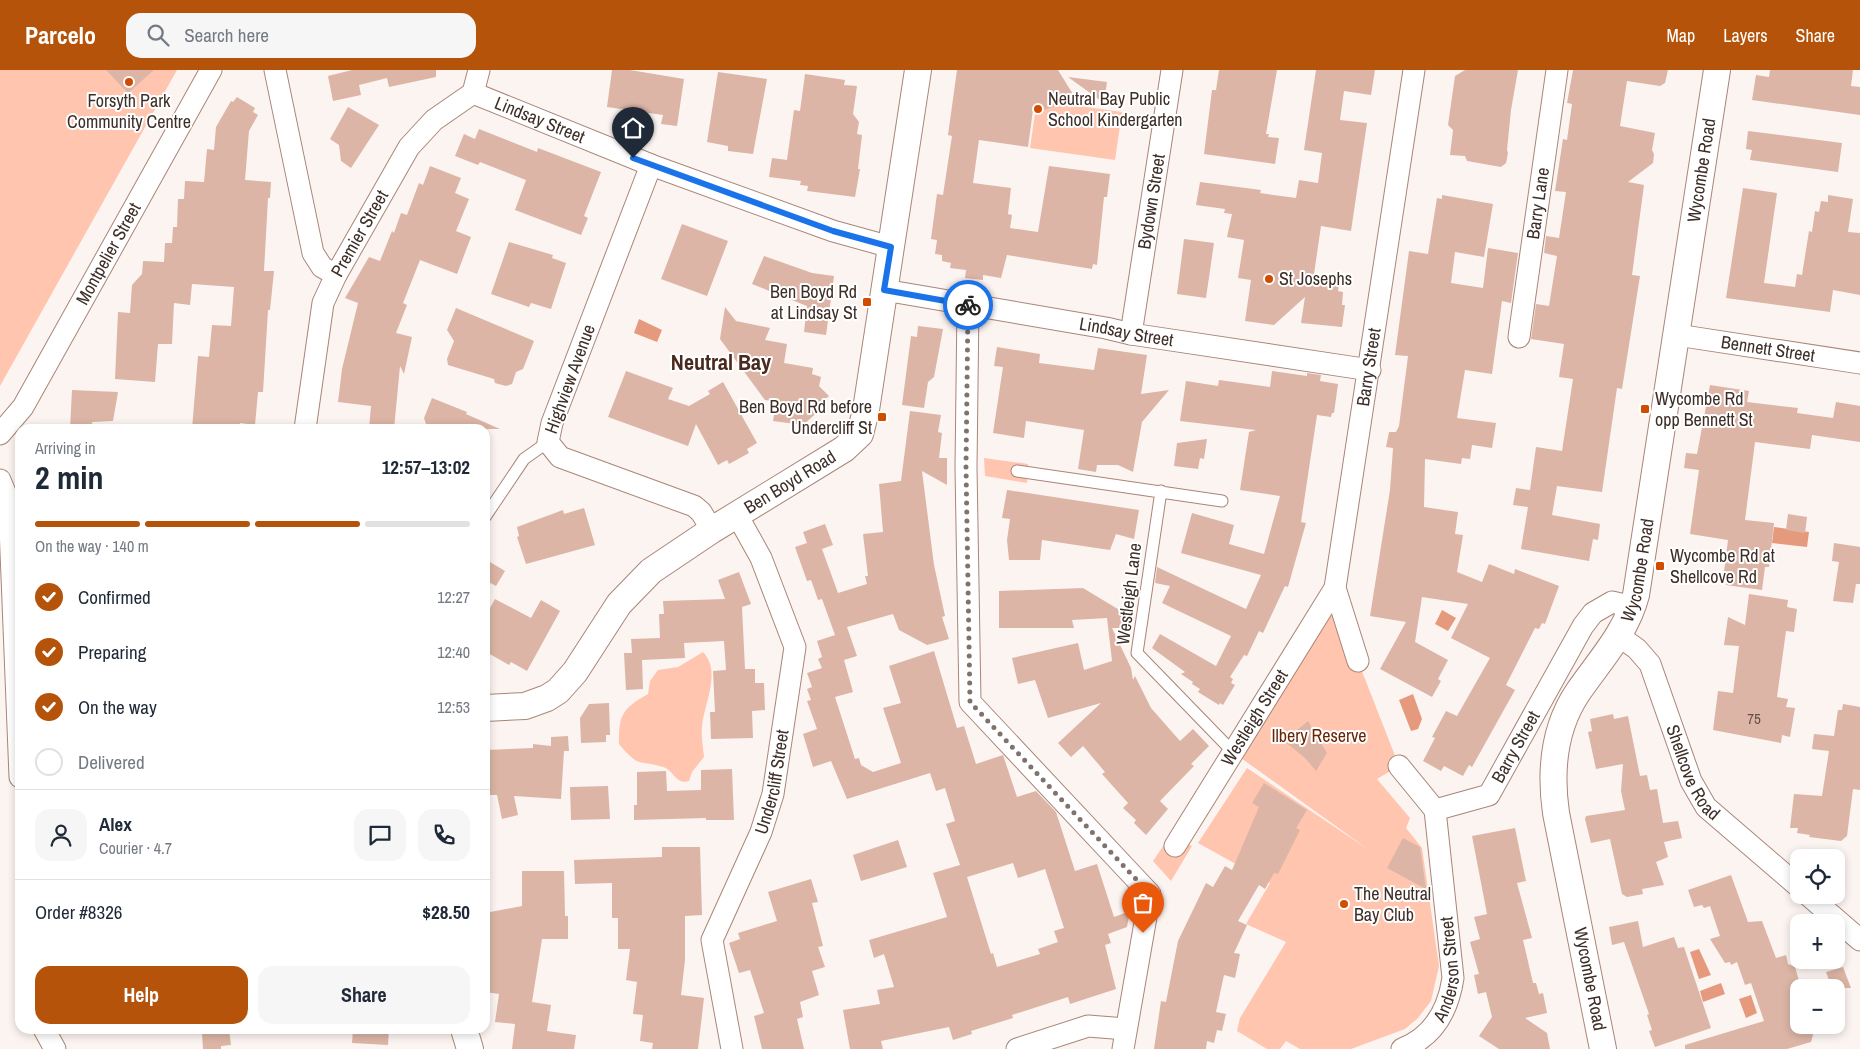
<!DOCTYPE html>
<meta charset="utf-8">
<style>
body{margin:0;font-family:"Archivo Narrow",sans-serif;background:#f6f6f7;color:#1f2937;height:100vh;display:flex;flex-direction:column;font-size:19px;white-space:nowrap}
*{box-sizing:border-box;margin:0}
p{font-size:16px;color:#747a83}
.icon{flex:none;width:28px;height:28px;fill:none;stroke:currentColor;stroke-width:2;stroke-linecap:round;stroke-linejoin:round}
.map{position:relative;flex:1;overflow:hidden}
.panel{position:absolute;left:15px;top:354px;width:475px;height:610px;display:flex;flex-direction:column;background:#fff;border-radius:15px;box-shadow:0 2px 8px #0003}
.panel>*{flex:none}
.controls{position:absolute;left:1790px;top:779px;display:grid;gap:10px}
.controls a{display:grid;place-items:center;width:55px;height:55px;border-radius:10px;background:#fff;box-shadow:0 2px 8px #0003;font-size:25px}
.pin{position:absolute;display:grid;place-items:center;width:42px;height:42px;color:#fff;margin:-51px -21px;border-radius:50% 50% 50% 0;rotate:-45deg;box-shadow:0 0 5px #0007}
.pin .icon{rotate:45deg}
.courier{position:absolute;display:grid;place-items:center;width:50px;height:50px;margin:-25px;border:4px solid #1a73e8;border-radius:50%;background:#fff;color:#222;box-shadow:0 1px 6px #0007}
.headline em{font-style:normal;font-weight:700}
.headline div{display:flex;flex-direction:column-reverse}
.headline{display:flex;align-items:center;justify-content:space-between;height:85px;padding:0 20px}
h1{font-size:32px;font-weight:700;line-height:38px}
.bar{display:grid;grid-template-columns:repeat(4,1fr);gap:8px 5px;align-content:center;height:60px;padding:0 20px}
.bar i{height:6px;border-radius:4px;background:#e0e1e3}
.bar .active{background:#b45309}
.bar p{grid-column:span 4}
.line{display:flex;align-items:center;gap:12px;padding:0 20px;border-top:1px solid #e0e1e3}
.line div{flex:1}
.round{display:grid;place-items:center;flex:none;width:52px;height:52px;border-radius:15px;background:#f6f6f7}
ol{padding:0 20px;list-style:none}
li{display:flex;align-items:center;gap:15px;height:55px}
li p{margin-inline-start:auto}
li .icon{padding:5px;border-radius:50%;background:#b45309;color:#fff;stroke-width:4}
li:last-child{color:#747a83}
li i{width:28px;height:28px;border:2px solid #e0e1e3;border-radius:50%}
.button{display:flex;gap:10px;margin-top:auto;padding:10px 20px}
.button a{flex:1;height:58px;border-radius:15px;background:#b45309;color:#fff;font-size:20px;font-weight:700;line-height:58px;text-align:center}
.button a+a{background:#f6f6f7;color:#1f2937}
header{display:flex;align-items:center;gap:30px;box-sizing:border-box;height:70px;padding:0 25px;background:#b45309;color:#fff}
header strong{font-size:24px}
nav{display:flex;gap:28px;margin-inline-start:auto;font-size:18px}
.search{width:350px;height:45px;background:#f6f6f7;display:flex;align-items:center;gap:12px;box-sizing:border-box;padding:0 18px;border-radius:15px;color:#747a83;font-size:19px}
.map>svg:first-child{display:block}
.green{fill:#ffc5af}
.water{fill:#e59a7e}
.building{fill:#dcb5a6;fill-rule:evenodd}
.lines{fill:none;stroke-linecap:round;stroke-linejoin:round}
.service-casing{stroke:#aa8577;stroke-width:13}
.minor-casing{stroke:#aa8577;stroke-width:23}
.tertiary-casing{stroke:#aa8577;stroke-width:28}
.service{stroke:#fff;stroke-width:11}
.minor{stroke:#fff;stroke-width:21}
.tertiary{stroke:#fff;stroke-width:26}
.done{stroke:#80736e;stroke-width:5;stroke-dasharray:0 9}
.route{stroke:#1a73e8;stroke-width:6}
.poi-dot{fill:#d04c00;stroke:#fff;stroke-width:2}
.labels{text-anchor:middle;stroke-width:4;stroke-linejoin:round;paint-order:stroke}
.number-label{font-size:15px;fill:#655048}
.poi-label{font-size:18px;fill:#3d2e28;stroke:#fff;text-anchor:start}
.street-label{font-size:18px;fill:#3d2e28;stroke:#fff}
.park-label{font-size:18px;fill:#682506;stroke:#fff}
.district-label{font-size:22px;font-weight:bold;fill:#482a1e;stroke:#fff}
</style>
<header>
<strong>Parcelo</strong>
<div class="search"><svg class="icon" aria-label="search" viewBox="0 0 24 24"><circle cx="10" cy="10" r="6"/><path d="M15 15l6 6"/></svg>Search here</div>
<nav><a>Map</a><a>Layers</a><a>Share</a></nav>
</header>
<div class="map">
<svg width="1860" height="979" viewBox="0 0 1860 979">
<rect width="100%" height="100%" fill="#fcf4f1"/>
<path class="green" d="M0 0H177L0 316Z
M1037 30 1122 42 1115 90 1030 78Z
M984 388 1028 394 1027 413 985 406Z
M1335 518 1358 591 1399 696 1377 709 1410 748 1406 758 1422 778 1439 896 1431 931 1418 948 1405 959 1351 979H1300L1286 971 1280 979H1267L1237 961 1240 948 1286 872 1246 854 1270 813 1198 773 1247 698 1369 780 1234 683Z
M703 582C722 602 704 633 702 656 701 666 703 677 704 687L692 702 689 711C675 715 674 700 663 697 637 689 640 699 619 674 619 644 622 639 648 624L650 611 658 600 678 597Z
M1170 766 1192 776 1171 811 1153 791Z"/>
<path class="water" d="M639 249 662 260 657 272 634 263Z
M1774 457 1809 462 1807 477 1772 473Z
M1442 540 1456 548 1448 561 1435 554Z
M1413 624 1422 649 1418 659 1411 661 1399 630Z
M1699 879 1711 905 1699 909 1690 882Z
M1721 913 1725 924 1703 932 1700 921Z
M1751 925 1757 943 1746 948 1739 929Z"/>
<path class="building" d="M106 0H154L128 23Z
M352 0H436V7L389 17 387 8 359 15 361 25 333 31 328 6Z
M612 0H630L684 9 677 56 661 54 663 45 607 37Z
M957 0H1058L1076 29 1035 43 1033 40 1028 77 979 70 973 113 1011 118 1008 144 1012 145 1010 158 1038 162 1049 96 1110 104 1107 127H1104L1097 195 1093 194 1092 199 1007 185 1001 208 983 205V210L965 208 966 200 950 198 951 193 942 191V185L935 184 937 170 931 169 937 124 943 125 952 66 948 65Z
M1219 0H1277L1266 64H1269L1268 67 1279 68 1275 94 1204 84 1212 20H1216Z
M1316 0H1375L1371 25 1344 21 1340 50 1367 53 1351 161 1321 156 1313 211 1339 215 1338 221 1343 222 1342 235H1345L1342 257 1301 253 1305 227 1274 255 1245 251 1251 210 1238 208 1244 170 1227 167 1232 144 1224 143 1225 139 1196 135 1200 112 1261 120 1260 123 1296 128 1299 110 1318 113 1322 83 1304 80Z
M1465 0H1518L1511 40 1507 80 1508 83 1506 93 1501 97 1467 91 1465 86 1450 85 1453 60 1448 55 1455 6Z
M1573 0H1668L1665 13 1660 16 1627 11 1620 56 1655 63 1652 80 1654 84 1653 93 1628 112 1644 115 1632 205 1640 206 1622 319 1617 318 1602 422 1557 416 1552 445 1600 454 1598 470 1593 469 1589 491 1521 479 1528 437 1513 435 1516 418 1530 420 1536 377 1562 381 1573 309 1559 307 1564 274 1531 269 1536 234 1549 236 1557 186 1544 183 1546 166 1559 168 1566 122 1555 121 1563 69 1567 70 1572 34 1567 33Z
M1770 0H1853L1851 16 1860 17V45L1752 30 1756 5 1769 7Z
M718 2 767 9 753 84 728 81V76L707 72Z
M805 4 845 10 844 15 857 16 853 44 859 52 857 64 862 65 858 99H860L855 127 807 121 808 116 800 115 801 111 769 107 772 88 787 90 794 40 800 41Z
M1068 7 1107 12 1104 33Z
M237 27 255 38 253 42 258 45 249 61 245 110 271 112 270 128H268L264 201H274L270 240H268L263 322H258L255 355 240 353 239 359H192L198 286 209 287 212 255 231 256 234 217 192 214 190 235 174 233 172 274H158L155 312 115 309 118 242 130 243 132 215 142 204 143 191 164 192 165 173H172L173 157H177L178 129H184L185 111 204 112 207 79 214 80 216 57 231 31 233 32Z
M348 37 379 55 351 98 341 91 339 75 330 69Z
M479 59 537 82 538 78 601 102 584 146 588 148 581 165 515 140 526 110 480 92 478 95 455 86 464 64 475 69Z
M1748 61 1842 73 1838 102 1750 90 1752 80 1746 79Z
M430 96 461 108 455 123 469 129 456 161 471 167 457 204 420 190 403 233 407 235 396 263 412 267 404 304 400 296 394 359H369L371 336 338 332 342 299 358 233 345 228 369 187 380 191 392 161 394 163 401 143 407 145 419 113 423 115Z
M1743 118 1777 123 1764 213 1795 217 1797 204 1802 205 1809 161 1812 162 1815 141 1819 142 1821 131 1828 132V125L1853 129 1848 162 1860 163V225L1833 220 1830 242 1726 228Z
M1442 125 1493 134 1484 187 1455 182 1451 213 1483 218 1488 178 1518 183 1511 233 1502 231 1492 304 1465 300 1457 348 1496 353 1492 378 1472 375 1470 389 1462 388 1461 394 1425 389 1424 437 1458 442 1455 464 1463 465 1457 502 1482 512 1489 494 1514 504 1515 499 1559 516 1545 554 1542 553 1539 559 1535 558 1506 615 1515 620 1472 697 1469 695 1463 706 1444 696 1441 701 1423 691 1435 668 1432 667 1446 641 1457 646 1490 588 1451 568 1468 534 1422 527 1415 572 1448 590 1438 609 1441 611 1432 627 1380 599 1406 552 1370 546 1390 420 1393 378 1386 377 1389 362H1396L1399 356 1408 286 1395 285 1409 181 1428 184 1437 128 1442 129Z
M682 154 728 171 707 226 661 209Z
M1184 169 1214 173 1206 228 1177 224Z
M509 172 553 185 552 188 566 193 551 239 531 233 529 237 491 224Z
M764 186 812 203 834 206 826 265 804 262 807 236 752 214Z
M725 237 736 251 770 258 765 270 787 274 784 293 813 298 812 304 821 307 819 316 829 326 823 331 821 339 803 355 773 351 776 332 765 330 720 269Z
M456 238 534 271 523 299 516 302 512 314 506 316 495 313 494 309 448 295 447 289 454 271 447 260Z
M918 256 943 259 934 307 928 312 924 338 902 335 911 266 917 267Z
M997 277 1040 284 1039 293 1094 300 1098 278 1147 285 1141 324 1169 320 1142 352 1133 402 1118 395H1097L1096 402 1078 399 1084 360 1026 351 1024 368 993 363 1003 297 994 296Z
M626 301 673 318 668 329 689 336 710 324 708 321 723 312 757 373 747 379 749 383 729 394 727 390 718 395 696 354 688 376 608 347Z
M1272 301 1307 306V303L1321 305 1320 311 1338 314 1334 343H1332L1331 347 1317 345 1301 452 1306 453 1288 517 1285 516 1263 563 1259 561 1247 586 1244 585 1230 607 1233 609 1231 613 1235 615 1223 635 1220 633 1219 635 1198 622 1200 619 1192 614 1193 612 1181 604 1185 602 1152 578 1160 564 1216 596 1231 566 1162 533 1170 516 1155 513 1157 497 1246 539 1261 505 1181 483 1192 443 1234 455 1229 474 1264 484 1280 426 1240 420 1249 362 1256 360 1180 351 1186 311 1218 316 1219 310 1270 317Z
M1710 315 1749 321 1747 332 1798 338 1797 343 1833 348 1836 332 1860 336V372L1812 365 1810 379 1755 372 1745 450 1774 453 1769 497H1765L1762 520 1726 515 1728 502H1724L1728 470 1690 464 1699 400 1684 398 1686 383 1697 384Z
M72 320 118 322 113 351 92 352 93 359H70Z
M432 328 467 342 466 344 500 359H440L426 354 424 348Z
M910 341 941 345 938 362 942 363 939 388H947V415L922 401 934 495 945 546 942 547 949 569 927 575 899 560 893 544 847 557 857 586 844 590 853 622 835 627 855 689 859 688 861 695 873 702 901 693 883 638 901 633 889 596 934 581 957 658 964 656 976 694 1003 685 1017 727 1036 721 1056 742 1075 801 1097 794 1114 847 1130 841 1127 857 1108 864 1111 873 1105 875 1116 919 1070 934 1068 927 1034 938 1012 945 1013 948 971 961 972 964 953 970 949 957 881 971 883 979H850L843 940 880 934 877 920 894 917 884 884 874 888 869 870 947 847 933 803 960 795 946 754 955 751 945 718 936 721 930 703 847 729 831 691 813 697 803 664 817 659 807 631 811 630 807 619 812 617 807 603 822 598 818 589 822 587 817 571 835 565 822 529 818 530 811 510 807 511 795 477 807 473 803 462 825 454 833 475 822 479 838 523 867 514 865 506H868L863 464 883 462 879 414 901 411ZM1013 793 1018 808 1045 799 1064 858 1054 861 1058 872 1038 879 1040 884 997 897 993 883 991 884 967 807Z
M1207 369 1204 389 1200 388 1198 399 1174 396 1177 373Z
M1007 420 1139 440 1134 469 1116 464 1110 480 1042 470 1040 490H1009L1007 470 1010 449 1002 448Z
M584 438 595 475 526 494 517 467 519 466 517 457 563 440 564 444Z
M1788 444 1807 447 1805 463 1786 460Z
M1834 473 1860 477V514H1856L1853 533 1833 531 1839 492 1832 491Z
M485 489 505 501 496 516 485 510Z
M739 502 751 534 742 537 745 599H755V613H764L765 640 752 641 753 668 711 669 710 642H715L713 601 726 600 724 571 684 573 685 588 642 590 643 619 626 620 624 583H632L631 569 660 568 659 544H664L663 531 725 529 718 510Z
M1083 518 1131 547 1124 548V558H1112L1131 598 1133 610 1135 606 1151 638 1180 671 1193 659 1209 676 1191 694 1194 696 1160 731 1168 739 1146 765 1134 753 1136 750 1123 738 1128 733 1102 704 1105 702 1083 676 1071 687 1058 673 1101 633 1048 648 1035 610 1018 614 1012 588 1078 573 1084 600 1112 591 1107 548 1072 550 1074 558H999V521Z
M1749 524 1788 530 1787 537 1797 539 1794 562 1786 561 1777 627 1788 629 1786 637 1795 638 1790 667 1782 665 1781 673 1713 660 1718 621 1733 623 1739 576 1724 575 1728 547 1745 555Z
M495 529 531 548 541 530 560 541 527 601 511 592 509 595 488 583 490 579 485 577V547Z
M609 633 610 665H606V672L581 673 580 648 589 634Z
M1843 634 1860 637V720L1853 719 1847 766 1841 771 1809 767 1810 765 1797 763 1798 758H1790L1794 724 1822 726 1829 681 1812 679 1814 664 1834 666 1838 640H1842Z
M1613 644 1614 649 1628 646 1640 706 1647 705 1650 720 1657 719 1663 753 1678 751 1682 768 1664 772 1668 787 1656 792 1664 815 1642 819 1643 824 1627 827 1622 824 1610 769 1591 773 1585 749 1586 746 1625 740 1621 721 1623 694 1596 699 1588 662 1592 661 1590 649Z
M1308 651 1327 683 1316 701 1305 688 1284 671Z
M568 666 569 681H564L561 729 514 726 518 745 502 749 497 725H485V680L533 678V674L551 676V667Z
M732 699 734 750H706V748L634 750V735H637V702L666 701 667 721 701 720V700Z
M1264 713 1307 740 1296 758 1300 760 1278 804 1274 803 1265 819 1259 815 1238 851 1247 855 1234 883 1240 884 1235 908 1224 905 1216 942 1226 944 1222 961 1217 960 1214 973 1207 971 1206 979H1154L1161 931 1166 932 1178 871 1206 813 1213 817 1225 796 1232 800 1259 737 1252 733Z
M608 716 610 749 571 750 570 717Z
M1515 758 1526 811 1517 813 1532 868 1523 870 1533 913H1536L1539 924 1543 923 1547 943 1525 948 1547 963 1550 979H1499L1479 966 1492 947 1486 922 1478 924 1474 905 1479 904 1470 872 1480 869 1474 847 1487 844 1472 766Z
M1403 768 1420 777 1426 819 1387 798Z
M898 770 907 797 861 811 853 785Z
M662 777H700L702 845 685 846V890L681 925 704 928 698 979H652L653 973 640 971 643 945 633 944 637 912 626 910 630 879H618V848H612V813L575 814 574 790 662 787Z
M522 801H564L565 846H568V869H542L532 932 551 935 547 961 576 965 574 979H512L515 954 495 952 499 924 485 922V843L522 836Z
M1731 805 1748 852 1762 851 1776 888 1786 885 1788 894 1795 897 1800 914 1799 955 1811 958 1813 965 1811 972 1787 979H1685V975L1764 951 1751 913 1745 915 1737 892 1731 895 1730 892 1725 893 1710 869 1720 866 1710 836 1704 838 1702 835 1694 837 1688 820Z
M811 809 818 832 812 833 823 876 818 877 825 897 812 901 819 925 800 932 803 947 797 949 804 979H762L754 946 764 943 750 900 739 903 729 873 740 869 738 863 777 851 768 822Z
M1638 851 1643 877 1674 867 1678 878 1684 877 1711 958 1655 977 1649 961 1652 960 1647 945 1649 944 1624 872 1612 875 1609 857Z
M1843 897 1851 918H1832L1826 902Z
M211 959H229L231 975 221 976V979H203L202 964 211 963Z
M353 959H389L388 975 352 973Z"/>
<g class="lines">
<defs>
<path id="service" d="M1017 401 1222 431
M1161 421 1137 583 1234 683
M485 447 524 389 548 372"/>
<g id="minor">
<path d="M275 0 313 183 322 197 336 205"/>
<path id="s1" d="M473 23 651 95 833 161 891 177"/>
<path d="M651 95 552 353 548 372 560 387 694 436 701 442 712 460"/>
<path id="s2" d="M884 220 1106 258 1131 264 1370 300"/>
<path d="M968 235 966 397 970 632 1150 824 1123 979"/>
<path id="s3" d="M1131 264 1172 0"/>
<path id="s4" d="M1677 265 1860 293"/>
<path id="s5" d="M1519 267 1557 0"/>
<path id="s6" d="M305 359 323 233 336 205 409 77 434 50 473 23 479 0"/>
<path id="s7" d="M0 364 23 337 211 0"/>
<path d="M0 410 9 432 20 707"/>
<path id="s8" d="M1619 566 1637 579 1650 594 1691 711 1706 737 1799 817"/>
<path id="s9" d="M1358 591 1335 518 1414 0"/>
<path id="s10" d="M1399 696 1435 740 1489 725 1583 556 1593 543 1612 532 1633 537"/>
<path id="s11" d="M1175 776 1335 518"/>
<path d="M1808 825 1860 870"/>
<path d="M44 959 55 979"/>
<path id="s12" d="M732 979 712 870 761 762 773 724 795 577 761 488 737 445"/>
<path d="M1017 979 1088 956 1126 959"/>
<path id="s13" d="M1402 979C1433 967 1448 941 1453 908L1435 740"/>
</g>
<g id="tertiary">
<path id="s14" d="M485 638 525 636 547 628 558 621 575 602 619 534 651 501 712 460 844 379 860 364 866 340 918 0"/>
<path d="M464 959 470 979"/>
<path id="s15" d="M1603 979 1556 743C1550 701 1553 659 1578 622 1600 590 1626 563 1636 525L1717 0"/>
</g>
</defs>
<use href="#service" class="service-casing"/>
<use href="#minor" class="minor-casing"/>
<use href="#tertiary" class="tertiary-casing"/>
<use href="#service" class="service"/>
<use href="#minor" class="minor"/>
<use href="#tertiary" class="tertiary"/>
</g>
<g class="lines">
<path class="done" d="M968 235 966 397 970 632 1150 824 1143 863"/>
<path class="route" d="M633 88 833 161 891 177 884 220 968 235"/>
</g>
<g class="poi-dot">
<circle cx="129" cy="12" r="5"/>
<circle cx="1038" cy="39" r="5"/>
<circle cx="1269" cy="209" r="5"/>
<rect x="862" y="227" width="10" height="10" rx="2.5"/>
<rect x="1640" y="334" width="10" height="10" rx="2.5"/>
<rect x="877" y="342" width="10" height="10" rx="2.5"/>
<rect x="1655" y="491" width="10" height="10" rx="2.5"/>
<circle cx="1344" cy="834" r="5"/>
</g>
<g class="labels">
<g class="number-label">
<text x="1754" y="654">75</text>
</g>
<g class="poi-label">
<text x="1048" y="35">Neutral Bay Public<tspan x="1048" dy="21">School Kindergarten</tspan></text>
<text x="129" y="37" text-anchor="middle">Forsyth Park<tspan x="129" dy="21">Community Centre</tspan></text>
<text x="1279" y="215">St Josephs</text>
<text x="857" y="228" text-anchor="end">Ben Boyd Rd<tspan x="857" dy="21">at Lindsay St</tspan></text>
<text x="1655" y="335">Wycombe Rd<tspan x="1655" dy="21">opp Bennett St</tspan></text>
<text x="872" y="343" text-anchor="end">Ben Boyd Rd before<tspan x="872" dy="21">Undercliff St</tspan></text>
<text x="1670" y="492">Wycombe Rd at<tspan x="1670" dy="21">Shellcove Rd</tspan></text>
<text x="1354" y="830">The Neutral<tspan x="1354" dy="21">Bay Club</tspan></text>
</g>
<g class="street-label">
<text dy="6" stroke="none"><textPath href="#s1" startOffset="72">Lindsay Street</textPath></text>
<text dy="6" stroke="none"><textPath href="#s15" startOffset="910">Wycombe Road</textPath></text>
<text dy="6" stroke="none"><textPath href="#s3" startOffset="134">Bydown Street</textPath></text>
<text dy="6" stroke="none"><textPath href="#s5" startOffset="135">Barry Lane</textPath></text>
<text dy="6" stroke="none"><textPath href="#s6" startOffset="206">Premier Street</textPath></text>
<text dy="6" stroke="none"><textPath href="#s7" startOffset="211">Montpelier Street</textPath></text>
<text dy="6" stroke="none"><textPath href="#s2" startOffset="246">Lindsay Street</textPath></text>
<text dy="6" stroke="none"><textPath href="#s4" startOffset="92">Bennett Street</textPath></text>
<text dy="6" stroke="none"><textPath href="#s9" startOffset="300">Barry Street</textPath></text>
<text transform="translate(570 309) rotate(-70)" y="6">Highview Avenue</text>
<text dy="6" stroke="none"><textPath href="#s14" startOffset="394">Ben Boyd Road</textPath></text>
<text dy="6" stroke="none"><textPath href="#s15" startOffset="505">Wycombe Road</textPath></text>
<text transform="translate(1129 524) rotate(-83)" y="6">Westleigh Lane</text>
<text dy="6" stroke="none"><textPath href="#s11" startOffset="151">Westleigh Street</textPath></text>
<text dy="6" stroke="none"><textPath href="#s10" startOffset="168">Barry Street</textPath></text>
<text dy="6" stroke="none"><textPath href="#s8" startOffset="159">Shellcove Road</textPath></text>
<text dy="6" stroke="none"><textPath href="#s12" startOffset="281">Undercliff Street</textPath></text>
<text dy="6" stroke="none"><textPath href="#s13" startOffset="100">Anderson Street</textPath></text>
<text transform="translate(1590 909) rotate(79)" y="6">Wycombe Road</text>
</g>
<g class="park-label">
<text x="1319" y="672">Ilbery Reserve</text>
</g>
<g class="district-label">
<text x="721" y="300">Neutral Bay</text>
</g>
</g>
</svg>
<div class="controls">
<a><svg class="icon" aria-label="locate" viewBox="0 0 24 24"><circle cx="12" cy="12" r="6"/><path d="M12 2v4M12 18v4M2 12h4M18 12h4"/></svg></a>
<a>+</a>
<a>−</a>
</div>
<div class="pin" style="left:1143px;top:863px;background:#ea580c"><svg class="icon" aria-label="bag" viewBox="0 0 24 24"><path d="M5 8h14l-1 12H6zM9 8a3 3 0 0 1 6 0"/></svg></div>
<div class="pin" style="left:633px;top:88px;background:#1f2937"><svg class="icon" aria-label="home" viewBox="0 0 24 24"><path d="M3 11l9-7 9 7M6 9v11h12V9"/></svg></div>
<div class="courier" style="left:968px;top:235px"><svg class="icon" aria-label="bike" viewBox="0 0 24 24"><circle cx="6" cy="16" r="4"/><circle cx="18" cy="16" r="4"/><path d="M6 16l4-8h5l3 8M10 8l3 8H6M13 5h3"/></svg></div>
<section class="panel">
<div class="headline"><div><h1>2 min</h1><p>Arriving in</p></div><em>12:57–13:02</em></div>
<div class="bar"><i class="active"></i><i class="active"></i><i class="active"></i><i></i><p>On the way · 140 m</p></div>
<ol>
<li><svg class="icon" aria-label="check" viewBox="0 0 24 24"><path d="M5 12l5 5 9-10"/></svg>Confirmed<p>12:27</p></li>
<li><svg class="icon" aria-label="check" viewBox="0 0 24 24"><path d="M5 12l5 5 9-10"/></svg>Preparing<p>12:40</p></li>
<li><svg class="icon" aria-label="check" viewBox="0 0 24 24"><path d="M5 12l5 5 9-10"/></svg>On the way<p>12:53</p></li>
<li><i></i>Delivered</li>
</ol>
<div class="line" style="height:90px"><a class="round"><svg class="icon" aria-label="person" viewBox="0 0 24 24"><circle cx="12" cy="8" r="4"/><path d="M4 21q1-7 8-7t8 7"/></svg></a><div><b>Alex</b><p>Courier · 4.7</p></div><a class="round"><svg class="icon" aria-label="chat" viewBox="0 0 24 24"><path d="M4 5h16v11H9l-5 4z"/></svg></a><a class="round"><svg class="icon" aria-label="phone" viewBox="0 0 24 24"><path d="M5 4h4l2 5-3 2q2 4 5 5l2-3 5 2v4C11 20 4 13 5 4z"/></svg></a></div>
<div class="line" style="height:65px"><div>Order #8326</div><b>$28.50</b></div>
<div class="button"><a>Help</a><a>Share</a></div>
</section>
</div>
